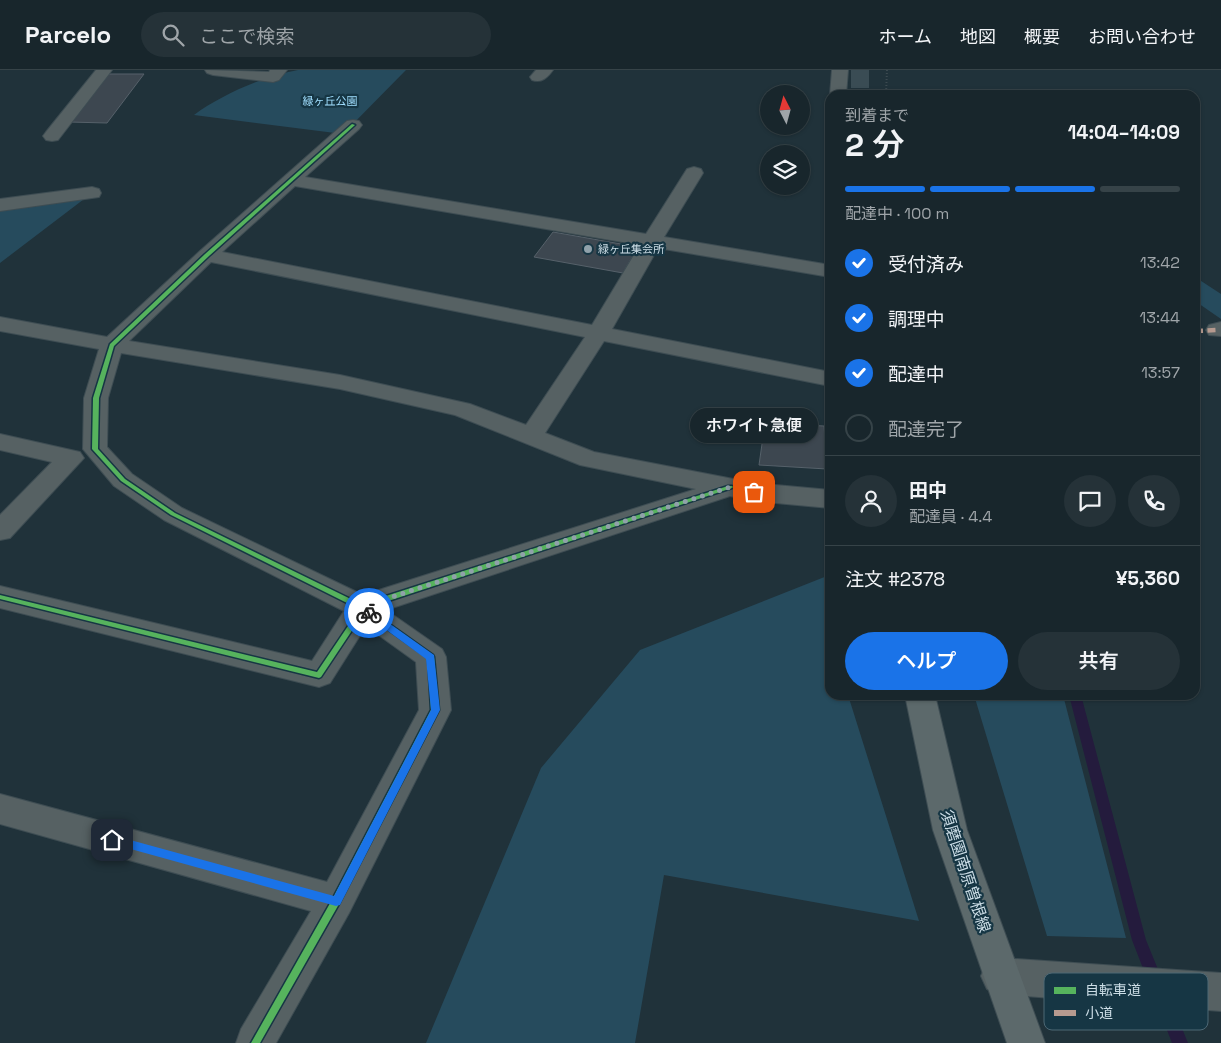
<!DOCTYPE html>
<html lang="ja">
<meta charset="utf-8">
<style>
body{margin:0;font-family:"Space Grotesk","Noto Sans JP",sans-serif;background:#253238;color:#f1f3f6;height:100vh;display:flex;flex-direction:column;font-size:19px;white-space:nowrap}
*{box-sizing:border-box;margin:0}
p{font-size:16px;color:#9fa5a9}
.icon{flex:none;width:28px;height:28px;fill:none;stroke:currentColor;stroke-width:2;stroke-linecap:round;stroke-linejoin:round}
.map{position:relative;flex:1;overflow:hidden}
.side{position:absolute;left:825px;top:20px;width:375px;height:610px;display:flex;flex-direction:column;background:#18262c;border-radius:15px;box-shadow:0 1px 4px #0004,0 0 0 1px #364348}
.side>*{flex:none}
.needle{width:32px;rotate:354deg}
.controls{position:absolute;left:760px;top:15px;display:grid;gap:10px}
.controls a{display:grid;place-items:center;width:50px;height:50px;border-radius:50%;background:#18262c;box-shadow:0 1px 4px #0004,0 0 0 1px #364348;font-size:25px}
.pin{position:absolute;display:grid;place-items:center;width:42px;height:42px;color:#fff;margin:-21px;border-radius:10px;box-shadow:0 2px 8px #0006}
.courier{position:absolute;display:grid;place-items:center;width:50px;height:50px;margin:-25px;border:4px solid #1a73e8;border-radius:50%;background:#fff;color:#222;box-shadow:0 1px 6px #0007}
.bubble{position:absolute;height:35px;border-radius:18px;background:#18262c;box-shadow:0 1px 4px #0004,0 0 0 1px #364348;font-size:16px;font-weight:600;line-height:35px;text-align:center}
.head em{font-style:normal;font-weight:600}
.head div{display:flex;flex-direction:column-reverse}
.head{display:flex;align-items:center;justify-content:space-between;height:85px;padding:0 20px}
h1{font-size:32px;font-weight:600;line-height:38px}
.bar{display:grid;grid-template-columns:repeat(4,1fr);gap:8px 5px;align-content:center;height:60px;padding:0 20px}
.bar i{height:6px;border-radius:4px;background:#364348}
.bar .on{background:#1a73e8}
.bar p{grid-column:span 4}
.line{display:flex;align-items:center;gap:12px;padding:0 20px;border-top:1px solid #364348}
.line div{flex:1}
.round{display:grid;place-items:center;flex:none;width:52px;height:52px;border-radius:26px;background:#253238}
ol{padding:0 20px;list-style:none}
li{display:flex;align-items:center;gap:15px;height:55px}
li p{margin-inline-start:auto}
li .icon{padding:5px;border-radius:50%;background:#1a73e8;color:#fff;stroke-width:4}
li:last-child{color:#9fa5a9}
li i{width:28px;height:28px;border:2px solid #364348;border-radius:50%}
.action{display:flex;gap:10px;margin-top:auto;padding:10px 20px}
.action a{flex:1;height:58px;border-radius:30px;background:#1a73e8;color:#fff;font-size:20px;font-weight:600;line-height:58px;text-align:center}
.action a+a{background:#253238;color:#f1f3f6}
header{display:flex;align-items:center;gap:30px;box-sizing:border-box;height:70px;padding:0 25px;background:#18262c;border-bottom:1px solid #364348}
header strong{font-size:24px}
nav{display:flex;gap:28px;margin-inline-start:auto;font-size:18px}
.search{width:350px;height:45px;background:#253238;display:flex;align-items:center;gap:12px;box-sizing:border-box;padding:0 18px;border-radius:28px;color:#9fa5a9;font-size:19px}
.map>svg:first-child{display:block}
.green{fill:#264b5d}
.lines{fill:none;stroke-linecap:round;stroke-linejoin:round}
.stream{fill:#241b3d;fill-rule:evenodd}
.building{fill:#3d4750;stroke:#56616a}
.major-tunnel{stroke:#3a4c54;stroke-width:18;stroke-dasharray:18 9;stroke-linecap:butt}
.minor-casing{stroke:#3e4d53;stroke-width:2}
.major-casing{stroke:#3e4d53;stroke-width:2}
.path{stroke:#586266;stroke-width:2;stroke-dasharray:0.5 2.5;stroke-linecap:butt}
.minor{fill:#566163;fill-rule:evenodd}
.major{fill:#5c696b;fill-rule:evenodd}
.quiet{stroke:#b69a8f;stroke-width:4.5;stroke-dasharray:8 4.5;stroke-linecap:butt}
.cycleway-casing{stroke:#163644;stroke-width:3}
.cycleway{fill:#56b35d;fill-rule:evenodd}
.route{fill:#1a73e8}
.done{stroke:#90a1aa;stroke-width:5;stroke-dasharray:0 9}
.poi-dot{fill:#90a1aa;stroke:#163644;stroke-width:2}
.labels{text-anchor:middle;stroke-width:4.5;stroke-linejoin:round;paint-order:stroke}
.far-park-label{font-size:11px;fill:#a1dfff;stroke:#163644}
.far-poi-label{font-size:11px;fill:#ccdde6;stroke:#163644;text-anchor:start}
.near-street-label{font-size:16px;fill:#ccdde6;stroke:#163644}
.key{fill:#163644;stroke:#4d6875;stroke-width:1}
.key-label{font-size:14px;fill:#ccdde6}
</style>
<header>
<strong>Parcelo</strong>
<div class="search"><svg class="icon" aria-label="search" viewBox="0 0 24 24"><circle cx="10" cy="10" r="6"/><path d="M15 15l6 6"/></svg>ここで検索</div>
<nav><a>ホーム</a><a>地図</a><a>概要</a><a>お問い合わせ</a></nav>
</header>
<div class="map">
<svg width="1221" height="973" viewBox="0 0 1221 973">
<rect width="100%" height="100%" fill="#20323a"/>
<path class="green" d="M298 0H406L343 64 194 45C221 25 264 6 298 0Z
M92 123 0 193V135Z
M1195 207 1221 224V249L1195 231Z
M827 506 830 524V625H848L919 851 664 805 635 973H426L541 698 640 580Z
M974 625H1063L1126 868 1047 866Z"/>
<g class="lines">
<path class="stream" d="M1069 625H1081L1146 870 1188 973H1172L1132 870Z"/>
</g>
<path class="building" d="M109 4H144L107 53 69 52Z
M553 162 638 177 623 203 534 187Z
M765 353 824 356 827 399 759 395Z"/>
<g class="lines">
<path class="major-tunnel" d="M860 0V25"/>
<defs>
<path id="minor" d="M96 0H112L58 70 52 71 46 70 43 66 46 62Z
M205 0 269 2 270 0H287L279 10 273 12 213 5 207 3Z
M536 0H553C547 8 542 13 532 10L530 7Z
M832 0H848L846 25H830Z
M353 50 359 51 362 55 359 59 305 107 646 164 687 99 694 97 701 99 703 103 664 167 830 195V207L658 178 612 259 830 302V316L604 271 545 363 594 382 754 413 830 420V438L754 431 730 426 386 540 442 579 446 587 451 640 349 843 276 973H236L241 959 311 841 0 754V724L327 812 419 640 416 592 366 556 330 613 319 617 0 538V516L312 591 344 541 164 450 114 416 83 379 84 328 99 279 0 261V247L107 267 200 181 347 51ZM295 116 640 175 592 255 222 182ZM211 192 585 267 526 355 470 334 340 305 129 271ZM121 283 340 319 455 345 580 395 696 419 363 525 182 438 132 404 107 377 108 328Z
M92 117 99 119 101 123 99 127 0 141V129Z
M1221 252V266L1209 265 1206 260 1209 255Z
M0 364 80 382 84 388 10 468 0 470V445L52 392 0 380Z
M1000 888 1221 903V941L1000 924 987 919 981 906 987 893Z"/>
<path id="major" d="M905 625H935L967 760 1045 973H1007L933 760Z"/>
</defs>
<use href="#minor" class="minor-casing"/>
<use href="#major" class="major-casing"/>
<path class="path" d="M886 25 887 0"/>
<use href="#minor" class="minor"/>
<use href="#major" class="major"/>
<path class="quiet" d="M1195 261 1217 260"/>
<defs>
<path id="cycleway" d="M352 54 355 55 209 186 114 276 99 328 98 379 125 409 175 443 361 534 728 416H732L733 417 732 418 367 538 433 585 434 587 439 640 339 834 260 973H251L333 828 431 640 428 588 362 541 353 559 321 607 319 608 0 529V525L317 602 348 556 357 538 171 445 121 411 92 379 93 328 110 274 205 184Z"/>
</defs>
<use href="#cycleway" class="cycleway-casing"/>
<use href="#cycleway" class="cycleway"/>
</g>
<path class="route" d="M369 539 434 585 440 640 340 835 336 836 109 773V766L112 765 334 826 431 640 426 589 366 545V540Z"/>
<g class="lines">
<path class="done" d="M369 543 361 537 730 417 754 422"/>
</g>
<circle class="poi-dot" cx="588" cy="179" r="5"/>
<g class="labels">
<g class="far-park-label">
<text x="330" y="35">緑ヶ丘公園</text>
</g>
<g class="far-poi-label">
<text x="598" y="183">緑ヶ丘集会所</text>
</g>
<g class="near-street-label">
<text transform="translate(966 801) rotate(72)" y="6">須磨園南原曽根線</text>
</g>
</g>
<rect x="1044" y="903" width="164" height="57" rx="8" class="key"/>
<rect x="1054" y="917" width="22" height="7" fill="#56b35d"/>
<rect x="1054" y="940" width="22" height="6" fill="#b69a8f"/>
<g class="key-label">
<text x="1085" y="925">自転車道</text>
<text x="1085" y="948">小道</text>
</g>
</svg>
<div class="controls">
<a><svg class="needle" viewBox="-14 -14 28 28"><path d="M0-13l5 13h-10z" fill="#e53935"/><path d="M0 13l5-13h-10z" fill="#9fa5a9"/></svg></a>
<a><svg class="icon" aria-label="layers" viewBox="0 0 24 24"><path d="M12 4l9 5-9 5-9-5zM3 14l9 5 9-5"/></svg></a>
</div>
<div class="pin" style="left:754px;top:422px;background:#ea580c"><svg class="icon" aria-label="bag" viewBox="0 0 24 24"><path d="M5 8h14l-1 12H6zM9 8a3 3 0 0 1 6 0"/></svg></div>
<div class="pin" style="left:112px;top:770px;background:#1f2937"><svg class="icon" aria-label="home" viewBox="0 0 24 24"><path d="M3 11l9-7 9 7M6 9v11h12V9"/></svg></div>
<div class="courier" style="left:369px;top:543px"><svg class="icon" aria-label="bike" viewBox="0 0 24 24"><circle cx="6" cy="16" r="4"/><circle cx="18" cy="16" r="4"/><path d="M6 16l4-8h5l3 8M10 8l3 8H6M13 5h3"/></svg></div>
<div class="bubble" style="left:690px;top:338px;width:128px">ホワイト急便</div>
<section class="side">
<div class="head"><div><h1>2 分</h1><p>到着まで</p></div><em>14:04–14:09</em></div>
<div class="bar"><i class="on"></i><i class="on"></i><i class="on"></i><i></i><p>配達中 · 100 m</p></div>
<ol>
<li><svg class="icon" aria-label="check" viewBox="0 0 24 24"><path d="M5 12l5 5 9-10"/></svg>受付済み<p>13:42</p></li>
<li><svg class="icon" aria-label="check" viewBox="0 0 24 24"><path d="M5 12l5 5 9-10"/></svg>調理中<p>13:44</p></li>
<li><svg class="icon" aria-label="check" viewBox="0 0 24 24"><path d="M5 12l5 5 9-10"/></svg>配達中<p>13:57</p></li>
<li><i></i>配達完了</li>
</ol>
<div class="line" style="height:90px"><a class="round"><svg class="icon" aria-label="person" viewBox="0 0 24 24"><circle cx="12" cy="8" r="4"/><path d="M4 21q1-7 8-7t8 7"/></svg></a><div><b>田中</b><p>配達員 · 4.4</p></div><a class="round"><svg class="icon" aria-label="chat" viewBox="0 0 24 24"><path d="M4 5h16v11H9l-5 4z"/></svg></a><a class="round"><svg class="icon" aria-label="phone" viewBox="0 0 24 24"><path d="M5 4h4l2 5-3 2q2 4 5 5l2-3 5 2v4C11 20 4 13 5 4z"/></svg></a></div>
<div class="line" style="height:65px"><div>注文 #2378</div><b>¥5,360</b></div>
<div class="action"><a>ヘルプ</a><a>共有</a></div>
</section>
</div>
